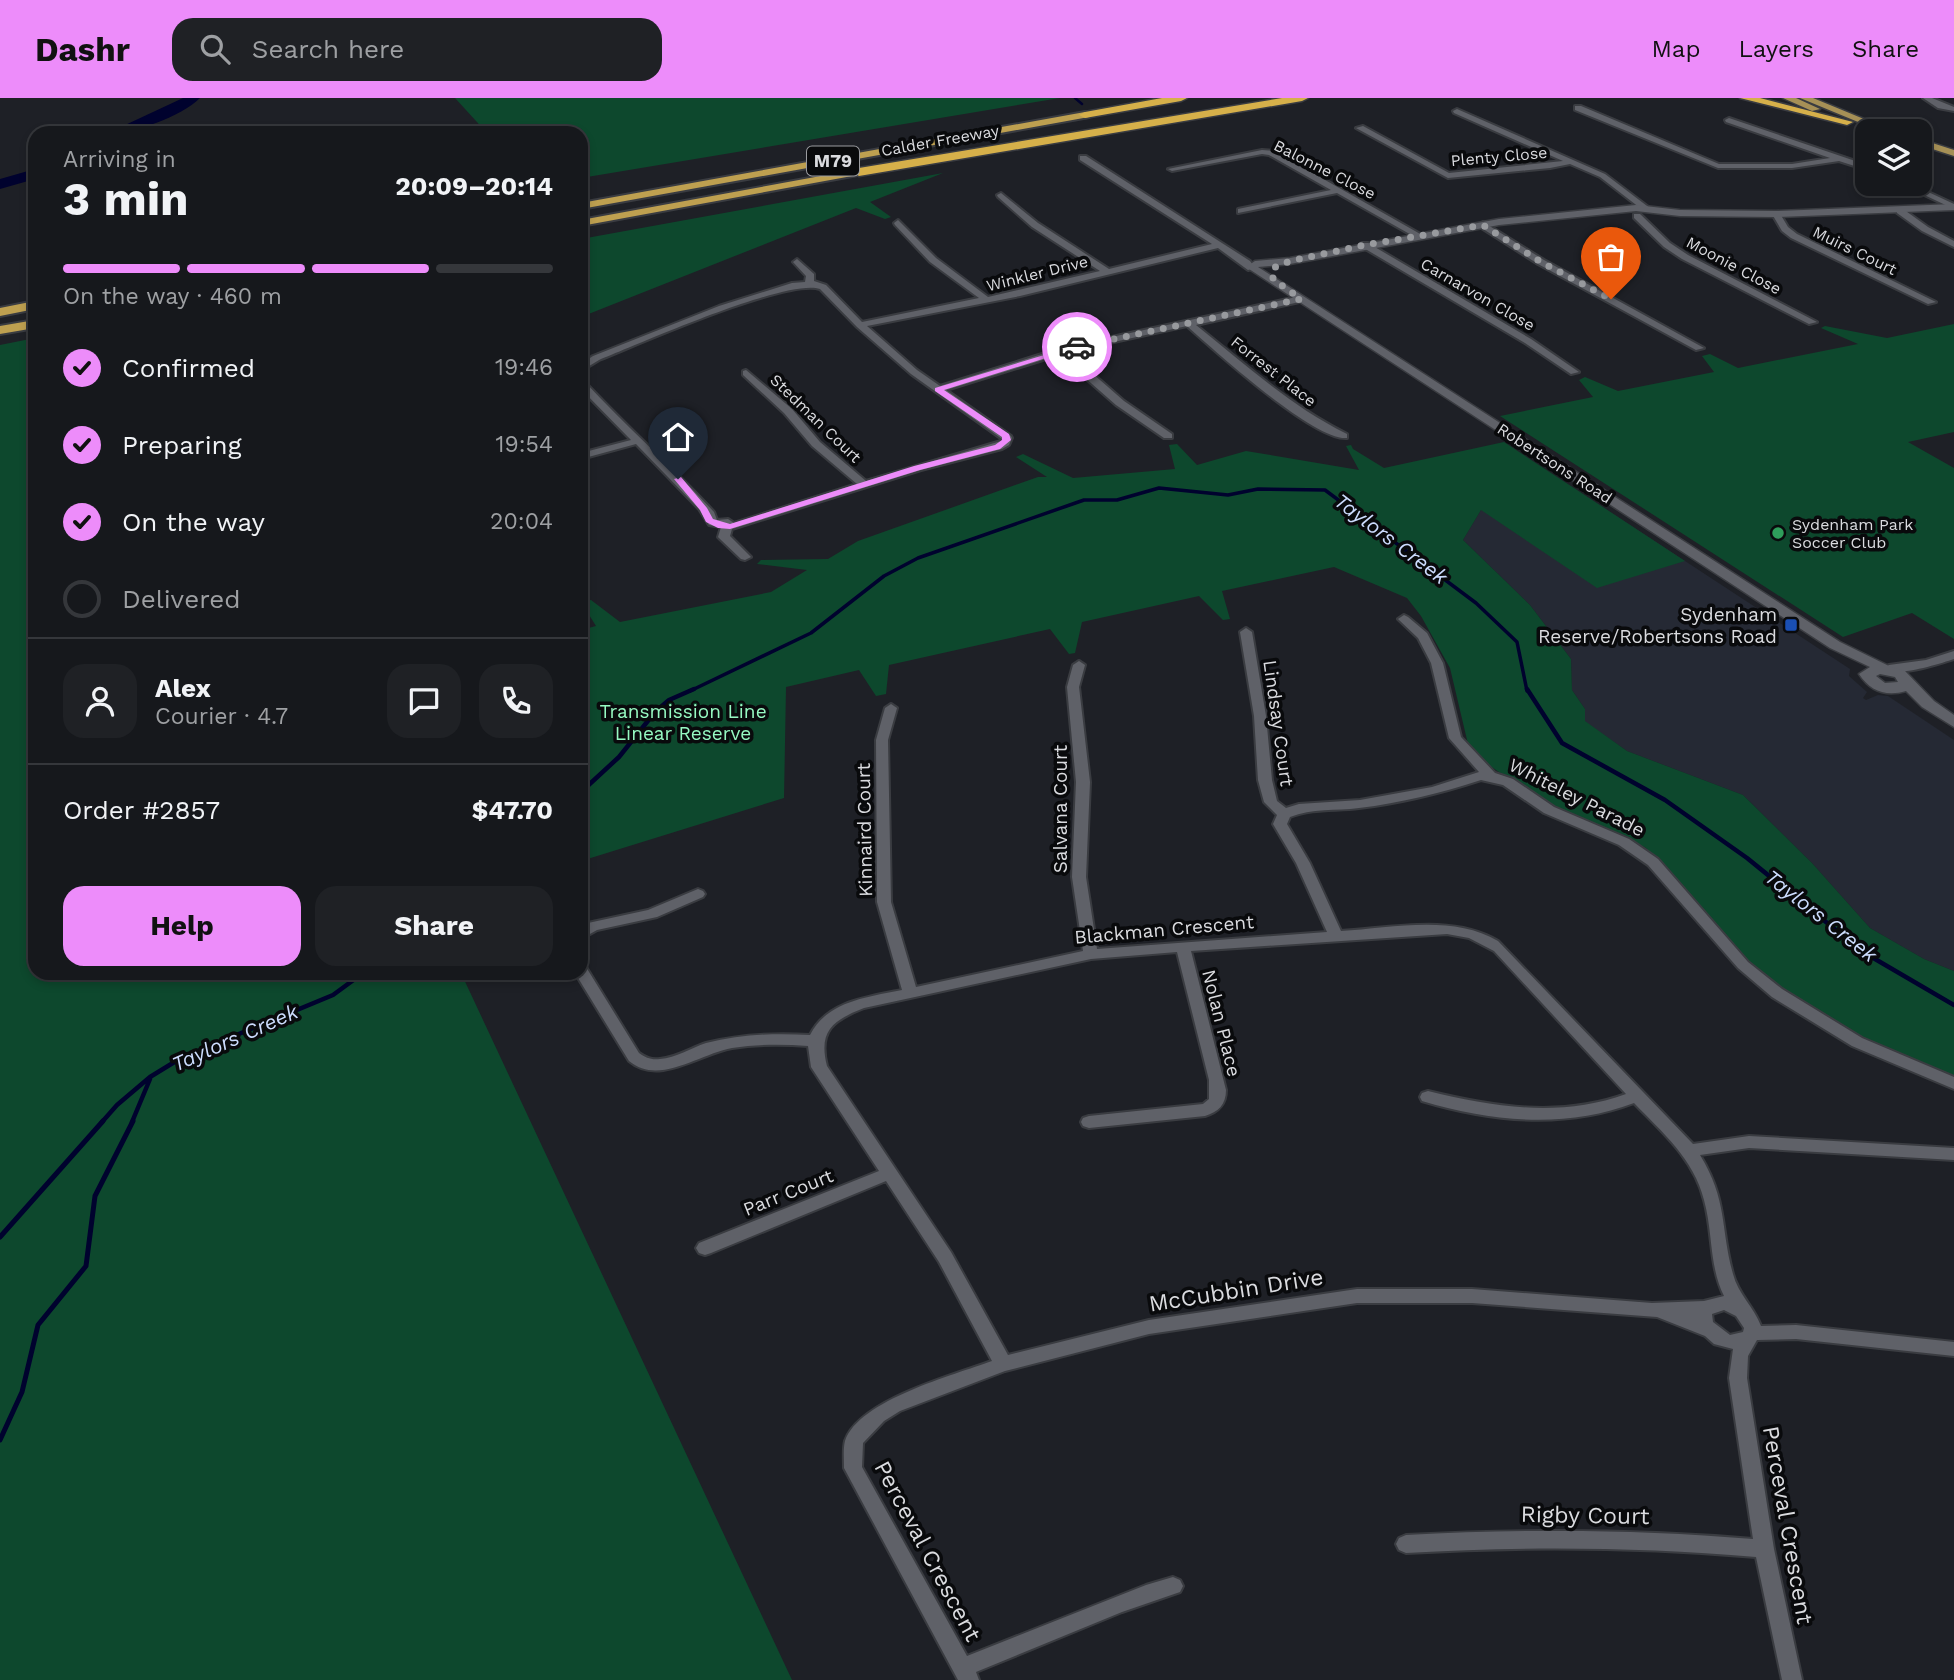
<!DOCTYPE html>
<meta charset="utf-8">
<style>
body{margin:0;font-family:"Work Sans",sans-serif;background:#1f2125;color:#f1f3f6;height:100vh;display:flex;flex-direction:column;font-size:26px;white-space:nowrap}
*{box-sizing:border-box;margin:0}
p{font-size:23px;color:#9ea0a3}
.icon{flex:none;width:38px;height:38px;fill:none;stroke:currentColor;stroke-width:2;stroke-linecap:round;stroke-linejoin:round}
.map{position:relative;flex:1;overflow:hidden}
.details{position:absolute;left:28px;top:28px;width:560px;height:854px;display:flex;flex-direction:column;background:#16181c;border-radius:21px;box-shadow:0 4px 10px #0003,0 0 0 2px #35373b}
.details>*{flex:none}
.tools{position:absolute;left:1855px;top:21px;display:grid;gap:14px}
.tools a{display:grid;place-items:center;width:77px;height:77px;border-radius:14px;background:#16181c;box-shadow:0 4px 10px #0003,0 0 0 2px #35373b;font-size:35px}
.pin{position:absolute;display:grid;place-items:center;width:60px;height:60px;color:#fff;margin:-72px -30px;border-radius:50% 50% 50% 0;rotate:-45deg;box-shadow:0 0 7px #0007}
.pin .icon{rotate:45deg}
.courier{position:absolute;display:grid;place-items:center;width:70px;height:70px;margin:-35px;border:5px solid #ed8cfa;border-radius:50%;background:#fff;color:#222;box-shadow:0 2px 9px #0007}
.overview em{font-style:normal;font-weight:700}
.overview div{display:flex;flex-direction:column-reverse}
.overview{display:flex;align-items:center;justify-content:space-between;height:119px;padding:0 35px}
h1{font-size:46px;font-weight:700;line-height:52px}
.bar{display:grid;grid-template-columns:repeat(4,1fr);gap:10px 7px;align-content:center;height:84px;padding:0 35px}
.bar i{height:9px;border-radius:5px;background:#35373b}
.bar .current{background:#ed8cfa}
.bar p{grid-column:span 4}
.line{display:flex;align-items:center;gap:18px;padding:0 35px;border-top:2px solid #35373b}
.line div{flex:1}
.round{display:grid;place-items:center;flex:none;width:74px;height:74px;border-radius:21px;background:#1f2125}
ol{padding:0 35px;list-style:none}
li{display:flex;align-items:center;gap:21px;height:77px}
li p{margin-inline-start:auto}
li .icon{padding:7px;border-radius:50%;background:#ed8cfa;color:#111;stroke-width:4}
li:last-child{color:#9ea0a3}
li i{width:38px;height:38px;border:4px solid #35373b;border-radius:50%}
.cta{display:flex;gap:14px;margin-top:auto;padding:14px 35px}
.cta a{flex:1;height:80px;border-radius:21px;background:#ed8cfa;color:#111;font-size:28px;font-weight:700;line-height:80px;text-align:center}
.cta a+a{background:#1f2125;color:#f1f3f6}
header{display:flex;align-items:center;gap:42px;box-sizing:border-box;height:98px;padding:0 35px;background:#ed8cfa;color:#111}
header strong{font-size:33px}
nav{display:flex;gap:38px;margin-inline-start:auto;font-size:24px}
.search{width:490px;height:63px;background:#1f2125;display:flex;align-items:center;gap:18px;box-sizing:border-box;padding:0 24px;border-radius:21px;color:#9ea0a3;font-size:26px}
.map>svg:first-child{display:block}
.built{fill:#252934}
.green{fill:#0d482d}
.lines{fill:none;stroke-linecap:round;stroke-linejoin:round}
.stream-far3{stroke:#00022e;stroke-width:2.5}
.stream-far2{stroke:#00022e;stroke-width:3.5}
.stream-far1{stroke:#00022e;stroke-width:4.5}
.stream{stroke:#00022e;stroke-width:5}
.river{fill:#00022e;fill-rule:evenodd}
.minor-casing{stroke:#3a3c41;stroke-width:4}
.tertiary-casing{stroke:#3a3c41;stroke-width:3}
.primary-casing{stroke:#3a3c41;stroke-width:3}
.trunk-casing{stroke:#3a3c41;stroke-width:4}
.motorway-casing{stroke:#3a3c41;stroke-width:3}
.minor{fill:#5f6168;fill-rule:evenodd}
.tertiary{fill:#5f6168;fill-rule:evenodd}
.primary{fill:#a69056;fill-rule:evenodd}
.trunk{fill:#bea050;fill-rule:evenodd}
.motorway{fill:#d6b04a;fill-rule:evenodd}
.route{fill:#ed8cfa}
.done{stroke:#989a9e;stroke-width:7;stroke-dasharray:0 12.6}
.leisure-dot{fill:#2e9e5b;stroke:#090a0c;stroke-width:2.5}
.transit-dot{fill:#1a4fb4;stroke:#090a0c;stroke-width:2.5}
.labels{text-anchor:middle;stroke-width:7;stroke-linejoin:round;paint-order:stroke}
.far-street-label{font-size:16px;fill:#dadbdf;stroke:#090a0c}
.far-poi-label{font-size:16px;fill:#dadbdf;stroke:#090a0c;text-anchor:start}
.shield{fill:#090a0c;stroke:#9b9ca0;stroke-width:2}
.shield-label{font-size:18px;font-weight:bold;fill:#dadbdf}
.poi-label{font-size:19px;fill:#dadbdf;stroke:#090a0c;text-anchor:end}
.park-label{font-size:19px;fill:#96f9c2;stroke:#090a0c}
.street-label{font-size:19px;fill:#dadbdf;stroke:#090a0c}
.water-label{font-size:21px;font-style:italic;fill:#ccdcfd;stroke:#090a0c}
.near-street-label{font-size:23px;fill:#dadbdf;stroke:#090a0c}
</style>
<header>
<strong>Dashr</strong>
<div class="search"><svg class="icon" aria-label="search" viewBox="0 0 24 24"><circle cx="10" cy="10" r="6"/><path d="M15 15l6 6"/></svg>Search here</div>
<nav><a>Map</a><a>Layers</a><a>Share</a></nav>
</header>
<div class="map">
<svg width="1954" height="1582" viewBox="0 0 1954 1582">
<rect width="100%" height="100%" fill="#1e2026"/>
<path class="built" d="M1569 387 1850 571 1849 578 1867 594 1863 600 1866 602 1878 597 1888 598 1954 642V873L1924 861 1870 830 1812 765 1743 697 1627 653 1584 623 1585 611 1572 592 1571 561 1530 507 1463 442 1481 412Z"/>
<path class="green" d="M455 0H1060L581 80V35H487Z
M943 75 870 104 891 119 885 121 856 110 581 219V141Z
M1954 226V334L1908 344 1954 370V541L1912 515 1843 539 1500 318 1593 299 1579 282 1585 279 1618 293 1714 274 1702 258 1710 256 1738 270 1858 246 1821 230 1825 228 1887 240Z
M35 240V875H461L792 1582H0V247Z
M1504 344 1685 463 1597 490 1481 412 1463 442 1530 507 1571 561 1572 592 1585 611V623L1627 653 1743 697 1812 765 1870 830 1924 861 1954 873V979L1860 939 1786 896 1756 871 1646 750 1618 735 1544 704 1487 666 1468 646 1450 570 1421 518 1407 500 1334 469 1222 493 1230 521 1223 522 1199 498 1082 524 1075 555 1069 556 1050 531 889 567 886 596 876 598 859 572 786 589 784 700 581 763V532L596 528 581 504 591 502 620 524 771 494 807 472 757 466 761 462 828 461 858 443 1038 379H1047L1016 359 1023 356 1073 380 1175 371 1169 347 1177 346 1197 367 1246 353 1359 372 1346 348 1351 347 1353 351 1384 370Z"/>
<g class="lines">
<path class="stream-far3" d="M1075 0 1082 6"/>
<path class="stream-far2" d="M690 593 811 535 884 478 918 460 1084 402H1117L1159 390 1228 397 1258 391 1325 392 1476 505 1517 544 1527 593"/>
<path class="stream-far1" d="M1527 591 1562 645 1665 702 1747 760 1863 854 1954 907
M581 694 619 659 655 614 669 602 694 591
M102 1024 117 1007 150 979 181 960 333 897 363 875
M132 1024 150 981"/>
<path class="stream" d="M0 1139 103 1023
M0 1342 22 1294 38 1227 86 1168 95 1098 133 1023"/>
<path class="river" d="M183 0H200C181 19 134 35 108 35Z
M35 71V81L0 91V81Z"/>
<defs>
<path id="minor" d="M1923 0H1932L1954 9V13L1938 10Z
M1575 8H1581L1719 66H1792L1830 60 1726 24 1725 22 1729 20 1867 67V72L1839 63 1792 70H1718L1575 12Z
M1457 11 1605 76 1651 111 1644 113 1600 79 1570 66 1550 70 1448 80 1356 30 1363 28 1449 75 1563 63 1454 15 1453 13Z
M1262 52 1274 53 1422 137 1415 139 1337 95 1238 115V111L1331 92 1269 57 1262 56 1172 73 1168 71Z
M1080 58H1086L1250 163 1255 170 1248 172 1218 150 1020 198 867 228 917 272 940 288 1061 250 1301 198 1306 201 1304 203 1196 227C1245 266 1290 308 1347 336V340C1314 343 1214 252 1187 228L1068 254 1124 303 1172 336V340H1164L1116 307 1059 257 946 292 1011 338 1012 340 1009 347 1002 351 921 372 732 431 730 438 751 459 745 462 741 461 720 441 718 439 721 429 709 427 699 411 636 346 581 361V355L631 342 581 291V282L584 283C626 328 672 369 714 414L717 422 728 421 734 425 857 386 812 348 784 315 743 277V273L746 272 792 311 820 344 866 383 1001 343 1002 341 911 276 857 229 820 191C787 180 639 246 599 262L581 273V266L593 258 719 208 792 185 805 184 806 178 793 164 797 161 814 176V183L826 187 862 224 979 200 930 164 895 127 894 125 898 122 936 160 988 199 1100 173 1032 129 998 99 997 97 1001 95 1038 125 1109 171 1212 146 1080 62Z
M1901 86H1911L1954 106V111Z
M1897 111H1903L1928 129 1954 143V149L1922 133 1897 115Z
M1773 114H1779L1788 129 1797 136 1936 204 1928 206 1791 140 1782 133 1772 116Z
M1634 116H1640L1670 145 1688 157 1817 224 1809 226 1682 161 1664 149 1634 120Z
M1483 124 1544 162 1704 250 1696 252 1538 166 1480 129 1479 127Z
M1362 145H1368L1531 241 1579 274 1571 276 1525 245 1362 149Z
M1404 517 1408 519 1427 535 1443 565 1461 639 1495 675 1513 681 1554 709 1629 741 1658 761 1748 864 1782 891 1862 940 1954 979V991L1852 948 1772 899 1738 870 1648 767 1619 747 1544 715 1503 687 1481 682C1441 695 1401 705 1359 710 1336 713 1312 710 1290 719L1287 726 1310 765 1341 833C1391 830 1453 816 1498 843L1693 1046 1749 1038 1954 1050V1062L1749 1050 1700 1057C1728 1103 1720 1129 1733 1176 1738 1196 1754 1209 1761 1228L1796 1227 1954 1244V1258L1796 1241 1757 1242 1748 1258 1747 1280 1774 1451 1802 1582H1782L1756 1459C1639 1449 1523 1448 1406 1455L1399 1452 1396 1446 1399 1440 1406 1437C1522 1431 1637 1431 1753 1441L1729 1280 1733 1251 1714 1246 1705 1238 1657 1219 1472 1205H1357L1149 1236 1005 1273 900 1313 884 1323 863 1345 862 1369 967 1558 1146 1487 1173 1479 1180 1482 1183 1488 1180 1494 1122 1514 976 1574 979 1582H958L844 1370C844 1361 843 1351 845 1343 859 1302 954 1277 992 1263L939 1164 886 1083 711 1155 705 1157 699 1155 696 1150 699 1145 879 1073 811 969 808 948C783 946 757 946 732 950 699 956 659 988 629 963L575 875H581V868L586 869 639 955C646 960 651 962 660 961 676 960 691 950 706 945 741 936 775 935 810 937 827 903 868 899 902 892L877 804 876 642 885 610 891 606 897 610 888 642 891 804 916 889 1083 853 1072 779 1076 684 1067 589 1073 567 1079 563 1085 567 1079 589 1090 684 1086 779 1097 851 1327 834 1296 765 1273 726 1277 717 1264 704 1258 682 1254 618 1240 534 1246 530 1252 534 1266 618 1272 682 1277 703 1286 710 1299 706 1360 702 1432 689 1479 674 1449 640 1431 565 1418 540 1398 521ZM1447 836 1469 840 1494 853 1626 996C1560 1020 1494 1009 1428 993L1422 995 1420 999 1422 1003C1492 1024 1566 1031 1634 1005 1662 1034 1694 1061 1704 1102 1713 1134 1709 1168 1724 1198L1704 1203 1652 1205 1472 1191H1357L1149 1222 1008 1257 951 1154 827 968C818 933 833 922 864 910L1091 861 1177 854 1209 982V1001L1203 1006 1089 1018 1083 1020 1081 1024 1083 1028 1089 1030 1205 1018C1218 1014 1226 1007 1226 992L1191 853ZM1724 1212 1736 1218 1744 1230 1743 1234 1730 1237 1713 1224 1712 1216Z
M1954 553V561C1939 566 1895 580 1883 571L1889 567 1926 562Z
M698 791 703 793 705 796 703 799 657 819 597 832 581 841V829L588 825 648 812Z"/>
<path id="tertiary" d="M1954 106V112L1776 119 1680 118 1636 113 1499 127 1290 166 1258 169 1840 544 1891 569 1905 573 1934 603 1954 617V629L1922 609 1906 593C1886 599 1870 593 1859 576L1870 569 1830 550 1246 169 1255 163 1290 160 1499 121 1636 107 1680 112 1776 113ZM1880 576 1895 579 1898 584 1885 585 1876 578Z"/>
<path id="primary" d="M1783 0H1796L1820 11 1812 13Z
M1800 0H1813L1893 33H1880Z
M1920 41 1954 52V58L1920 47Z"/>
<path id="trunk" d="M1085 14 1089 15V19L581 111V105Z
M859 71 863 72V76L581 128V122Z
M35 203V211L0 218V210Z
M35 222V230L0 236V228Z"/>
<path id="motorway" d="M1162 0H1187L1181 3 1085 20 1079 17 1085 14Z
M1282 0H1308L1302 3 859 78 853 74 859 70Z
M1740 0H1760L1853 24 1847 27Z"/>
</defs>
<use href="#minor" class="minor-casing"/>
<use href="#tertiary" class="tertiary-casing"/>
<use href="#primary" class="primary-casing"/>
<use href="#trunk" class="trunk-casing"/>
<use href="#motorway" class="motorway-casing"/>
<use href="#minor" class="minor"/>
<use href="#tertiary" class="tertiary"/>
<use href="#primary" class="primary"/>
<use href="#trunk" class="trunk"/>
<use href="#motorway" class="motorway"/>
</g>
<path class="route" d="M1074 248 1081 249 944 292 1009 336 1011 342 1000 351 920 372 730 431 718 430 706 424 700 412 674 381 681 379 707 410 713 421 730 426 914 368 995 347 1002 342V339L935 293V290Z"/>
<g class="lines">
<path class="done" d="M1077 249 1301 201 1273 181V170L1290 163 1365 147 1483 127 1541 164 1611 201"/>
</g>
<circle class="leisure-dot" cx="1778" cy="435" r="7"/>
<rect class="transit-dot" x="1784" y="520" width="14" height="14" rx="3.5"/>
<g class="labels">
<g class="far-street-label">
<text transform="translate(940 42) rotate(-10)" y="6">Calder Freeway</text>
<text transform="translate(1499 58) rotate(-5)" y="6">Plenty Close</text>
<text transform="translate(1325 71) rotate(27)" y="6">Balonne Close</text>
<text transform="translate(1855 152) rotate(26)" y="6">Muirs Court</text>
<text transform="translate(1734 167) rotate(28)" y="6">Moonie Close</text>
<text transform="translate(1037 175) rotate(-14)" y="6">Winkler Drive</text>
<text transform="translate(1478 196) rotate(30)" y="6">Carnarvon Close</text>
<text transform="translate(1274 273) rotate(38)" y="6">Forrest Place</text>
<text transform="translate(816 320) rotate(44)" y="6">Stedman Court</text>
<text transform="translate(1555 365) rotate(33)" y="6">Robertsons Road</text>
</g>
<g class="far-poi-label">
<text x="1792" y="432">Sydenham Park<tspan x="1792" dy="18">Soccer Club</tspan></text>
</g>
<rect class="shield" x="807" y="48.5" width="52" height="29" rx="5"/>
<g class="shield-label">
<text x="833" y="69">M79</text>
</g>
<g class="poi-label">
<text x="1777" y="523">Sydenham<tspan x="1777" dy="22">Reserve/Robertsons Road</tspan></text>
</g>
<g class="park-label">
<text x="683" y="620">Transmission Line<tspan x="683" dy="22">Linear Reserve</tspan></text>
</g>
<g class="street-label">
<text transform="translate(1279 625) rotate(82)" y="7">Lindsay Court</text>
<text transform="translate(1577 699) rotate(27)" y="7">Whiteley Parade</text>
<text transform="translate(1060 711) rotate(-90)" y="7">Salvana Court</text>
<text transform="translate(864 732) rotate(-91)" y="7">Kinnaird Court</text>
<text transform="translate(1164 831) rotate(-5)" y="7">Blackman Crescent</text>
<text transform="translate(1222 925) rotate(76)" y="7">Nolan Place</text>
<text transform="translate(788 1094) rotate(-22)" y="7">Parr Court</text>
</g>
<g class="water-label">
<text transform="translate(1391 441) rotate(37)" y="7">Taylors Creek</text>
<text transform="translate(1821 818) rotate(38)" y="7">Taylors Creek</text>
<text transform="translate(235 940) rotate(-24)" y="7">Taylors Creek</text>
</g>
<g class="near-street-label">
<text transform="translate(1236 1192) rotate(-9)" y="8">McCubbin Drive</text>
<text transform="translate(1585 1417) rotate(1)" y="8">Rigby Court</text>
<text transform="translate(1788 1427) rotate(80)" y="8">Perceval Crescent</text>
<text transform="translate(928 1453) rotate(62)" y="8">Perceval Crescent</text>
</g>
</g>
</svg>
<div class="tools">
<a><svg class="icon" aria-label="layers" viewBox="0 0 24 24"><path d="M12 4l9 5-9 5-9-5zM3 14l9 5 9-5"/></svg></a>
</div>
<div class="pin" style="left:1611px;top:201px;background:#ea580c"><svg class="icon" aria-label="bag" viewBox="0 0 24 24"><path d="M5 8h14l-1 12H6zM9 8a3 3 0 0 1 6 0"/></svg></div>
<div class="pin" style="left:678px;top:381px;background:#1f2937"><svg class="icon" aria-label="home" viewBox="0 0 24 24"><path d="M3 11l9-7 9 7M6 9v11h12V9"/></svg></div>
<div class="courier" style="left:1077px;top:249px"><svg class="icon" aria-label="car" viewBox="0 0 24 24"><path d="M5 17H2v-5l4-1 3-4h7l3 4 3 1v5h-3M9 17h6M6 11h13"/><circle cx="7" cy="17" r="2"/><circle cx="17" cy="17" r="2"/></svg></div>
<section class="details">
<div class="overview"><div><h1>3 min</h1><p>Arriving in</p></div><em>20:09–20:14</em></div>
<div class="bar"><i class="current"></i><i class="current"></i><i class="current"></i><i></i><p>On the way · 460 m</p></div>
<ol>
<li><svg class="icon" aria-label="check" viewBox="0 0 24 24"><path d="M5 12l5 5 9-10"/></svg>Confirmed<p>19:46</p></li>
<li><svg class="icon" aria-label="check" viewBox="0 0 24 24"><path d="M5 12l5 5 9-10"/></svg>Preparing<p>19:54</p></li>
<li><svg class="icon" aria-label="check" viewBox="0 0 24 24"><path d="M5 12l5 5 9-10"/></svg>On the way<p>20:04</p></li>
<li><i></i>Delivered</li>
</ol>
<div class="line" style="height:126px"><a class="round"><svg class="icon" aria-label="person" viewBox="0 0 24 24"><circle cx="12" cy="8" r="4"/><path d="M4 21q1-7 8-7t8 7"/></svg></a><div><b>Alex</b><p>Courier · 4.7</p></div><a class="round"><svg class="icon" aria-label="chat" viewBox="0 0 24 24"><path d="M4 5h16v11H9l-5 4z"/></svg></a><a class="round"><svg class="icon" aria-label="phone" viewBox="0 0 24 24"><path d="M5 4h4l2 5-3 2q2 4 5 5l2-3 5 2v4C11 20 4 13 5 4z"/></svg></a></div>
<div class="line" style="height:91px"><div>Order #2857</div><b>$47.70</b></div>
<div class="cta"><a>Help</a><a>Share</a></div>
</section>
</div>
